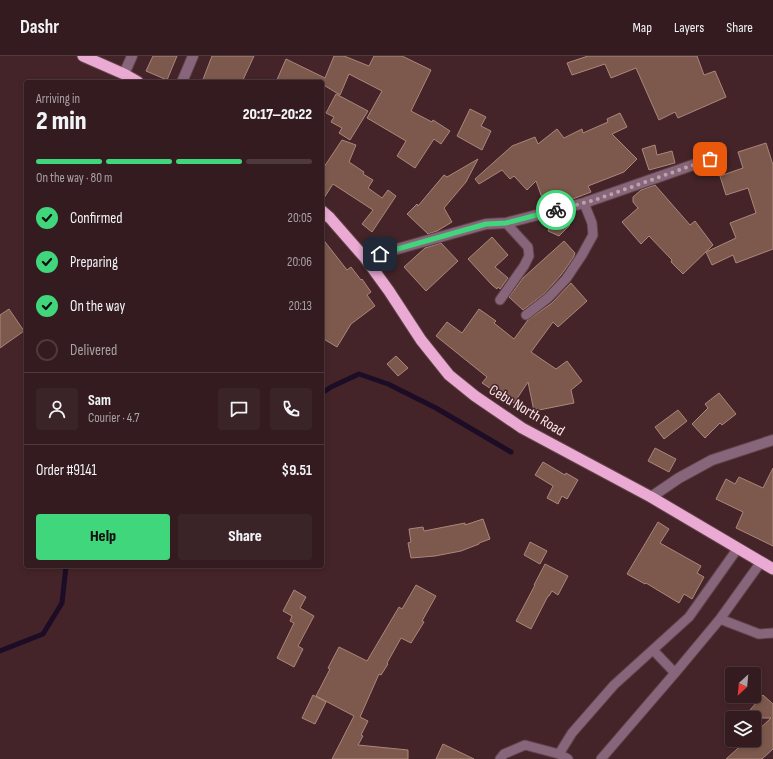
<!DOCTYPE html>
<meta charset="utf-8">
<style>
body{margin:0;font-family:"Sofia Sans Condensed",sans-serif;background:#3b2428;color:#f1f3f6;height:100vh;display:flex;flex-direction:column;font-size:15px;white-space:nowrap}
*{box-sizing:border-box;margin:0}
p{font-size:13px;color:#a9a1a4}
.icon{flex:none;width:22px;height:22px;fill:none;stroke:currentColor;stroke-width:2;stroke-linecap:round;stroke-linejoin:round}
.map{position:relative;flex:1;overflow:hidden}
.drawer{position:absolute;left:24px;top:24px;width:300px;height:488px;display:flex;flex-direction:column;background:#331b1f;border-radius:4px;box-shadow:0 2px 6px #0003,0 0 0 1px #4e393d}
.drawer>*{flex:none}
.needle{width:26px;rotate:206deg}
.buttons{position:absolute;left:725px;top:611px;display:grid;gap:8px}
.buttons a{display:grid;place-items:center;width:36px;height:36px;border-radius:4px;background:#331b1f;box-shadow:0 2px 6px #0003,0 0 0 1px #4e393d;font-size:20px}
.pin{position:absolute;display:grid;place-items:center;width:34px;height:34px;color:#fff;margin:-17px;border-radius:8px;box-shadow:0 2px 6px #0006}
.courier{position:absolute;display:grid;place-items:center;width:40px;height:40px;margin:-20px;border:3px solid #40d77c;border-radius:50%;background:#fff;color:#222;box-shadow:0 1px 5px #0007}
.summary em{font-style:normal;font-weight:800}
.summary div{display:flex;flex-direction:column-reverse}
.summary{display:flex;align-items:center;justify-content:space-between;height:68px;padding:0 12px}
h1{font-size:26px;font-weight:800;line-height:30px}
.bar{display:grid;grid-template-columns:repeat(4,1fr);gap:6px 4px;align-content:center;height:48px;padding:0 12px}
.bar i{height:5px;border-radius:3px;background:#4e393d}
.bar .active{background:#40d77c}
.bar p{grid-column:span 4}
.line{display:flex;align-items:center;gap:10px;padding:0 12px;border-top:1px solid #4e393d}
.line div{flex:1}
.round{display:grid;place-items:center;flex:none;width:42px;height:42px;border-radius:4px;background:#3b2428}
ol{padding:0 12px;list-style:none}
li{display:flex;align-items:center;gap:12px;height:44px}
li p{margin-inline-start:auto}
li .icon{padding:4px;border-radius:50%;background:#40d77c;color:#111;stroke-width:4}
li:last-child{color:#a9a1a4}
li i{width:22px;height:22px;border:2px solid #4e393d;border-radius:50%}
.button{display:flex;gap:8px;margin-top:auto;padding:8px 12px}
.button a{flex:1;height:46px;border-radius:4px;background:#40d77c;color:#111;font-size:16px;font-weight:800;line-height:46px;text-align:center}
.button a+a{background:#3b2428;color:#f1f3f6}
header{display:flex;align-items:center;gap:24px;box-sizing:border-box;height:56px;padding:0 20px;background:#331b1f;border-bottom:1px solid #4e393d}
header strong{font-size:19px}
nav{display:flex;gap:22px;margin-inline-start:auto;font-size:14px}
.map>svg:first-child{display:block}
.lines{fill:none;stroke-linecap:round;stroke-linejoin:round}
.stream{stroke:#1c0c25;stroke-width:5}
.building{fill:#7d594d;stroke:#ab867a}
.service-casing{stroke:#614348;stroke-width:11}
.minor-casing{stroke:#614348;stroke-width:12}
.tertiary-casing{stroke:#614348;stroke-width:12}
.trunk-casing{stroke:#614348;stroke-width:13}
.service{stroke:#87667b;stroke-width:9}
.minor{stroke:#87667b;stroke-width:10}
.tertiary{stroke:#87667b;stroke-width:10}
.trunk{stroke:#eaaad3;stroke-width:11}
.done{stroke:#bca2a6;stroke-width:4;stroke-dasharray:0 7.2}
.route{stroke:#40d77c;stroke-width:5}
.labels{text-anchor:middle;stroke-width:3;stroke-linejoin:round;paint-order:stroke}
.street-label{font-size:15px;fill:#fce6e9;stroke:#442429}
</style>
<header>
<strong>Dashr</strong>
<nav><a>Map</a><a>Layers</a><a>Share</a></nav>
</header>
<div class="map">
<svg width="773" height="703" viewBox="0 0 773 703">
<rect width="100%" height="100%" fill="#442429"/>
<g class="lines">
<path class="stream" d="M322 337 331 331 359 318 388 328 436 352 511 396
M0 595 43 578 62 547 66 510"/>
</g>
<path class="building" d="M153 0H177L167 24 146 15Z
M212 0H254L242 26H202Z
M334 0H344L369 10 374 0H402L431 14 411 55 432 66 433 64 450 75 441 88 434 83 415 112 397 100 406 85 367 62 382 35 349 18 340 39 322 28 323 26H276L286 3 325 22Z
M588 0H697L704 19 715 15 726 41 678 62 675 56 659 64 636 12 611 22 605 8 572 19 567 7Z
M336 38 368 55 350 84 339 77 342 72 331 66 334 61 326 57Z
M470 53 486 61 481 70 491 75 482 94 457 80Z
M620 57 627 71 612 78 637 103 624 116 588 130 591 136 570 144 561 146 562 143 545 150 536 125 527 134 514 120 510 123 502 114 479 128 475 123 512 90 535 81 538 88 557 73 564 82 582 73 583 77 608 66 607 63Z
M342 84 356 89 349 106 364 116 363 118 373 124 368 132 382 142 388 134 396 140 372 176 362 168 373 154 333 128 322 145V114Z
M766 87 773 109V193L736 207 733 199 712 209 706 196 736 182 730 167 756 157 748 132 726 139 720 120 743 112 738 96Z
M655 89 657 99 672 95 675 107 649 114 642 93Z
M478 103 466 126 444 152 452 166 437 175 428 178 407 158 417 148 418 150 444 119 447 121Z
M655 129 690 169 695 165 713 189 683 218 671 206 672 204 649 180 641 188 622 166 638 152 633 146V141L641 134Z
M554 162 570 169 559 180 548 175Z
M492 181 508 199 495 211 508 222 500 233 498 231 497 233 492 229 468 203Z
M322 182 347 214 351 211 361 224 362 223 371 236 367 239 375 250 351 268 337 291 322 282Z
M564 185 575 197 573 202 561 219 544 238 523 254 509 241 523 222Z
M441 187 458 205 426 235 404 211 425 192Z
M571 227 587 245 558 271 553 266 531 296 556 313 567 305 582 325 571 334 574 347 534 355 528 326 514 347 499 337V338L482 327 487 321 436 280 447 266 462 277 479 253 496 265 494 267 514 283 528 264 552 247Z
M9 253 24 275 0 292V259Z
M396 300 408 312 398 320 387 308Z
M719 337 736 358 722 369 720 367 705 382 692 368 708 352 705 348Z
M678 354 687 365 664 383 655 371Z
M655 392 676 403 669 416 648 405Z
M543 406 565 419 566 417 578 424 567 443 562 440 558 448 547 442 553 430 535 419Z
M773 412V490L736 472 743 456 716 443 726 423 735 428 739 421 763 432Z
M483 463 490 483 479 487V488L461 495 435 500 411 502 408 487 411 486 409 473 423 471 424 475 465 467V469Z
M658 466 669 473 660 487 701 510 697 517 704 521 692 543 684 538 679 547 646 527 645 528 627 518Z
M530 486 547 495 540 508 524 499Z
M545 508 568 520 558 539 552 535 549 540H548L531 573 516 565 535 529H534Z
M416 529 436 540 422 565 424 566 411 587 401 582 387 607 388 608 381 619 379 618 360 661 368 665 361 679 363 680 358 689 408 694V703H332L354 660 316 640 330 613 328 612 339 591 367 605 399 551 402 553Z
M294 534 306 541 300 552 314 560 298 590 303 593 294 611 277 602 294 567 290 565 292 560 283 555Z
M313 639 326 646 315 668 302 662Z
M763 639 773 648V693L762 703H726L747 684H754V678L771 662H743Z
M443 688 474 703H436Z"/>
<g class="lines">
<defs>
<path id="service" d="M500 244 524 210 529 200 528 191 506 167
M526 259 548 242 566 223 582 199 593 179 592 167 584 147
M720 563 759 578 773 577
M653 594 675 617
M500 703 504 698 525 689 559 698
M568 703 559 698 572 677 614 629 689 561 738 492
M601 703 675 617 720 563 761 506"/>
<path id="minor" d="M124 18 132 0
M182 26 193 0
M365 202 486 168 506 167 584 147 710 103"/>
<path id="tertiary" d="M651 441 679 422 712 404 773 384"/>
<path id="trunk" d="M83 0 124 18 138 26
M322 155 330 162 365 202 389 235 421 284 449 319 475 340 522 372 651 441 773 513"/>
</defs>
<use href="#service" class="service-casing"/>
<use href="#minor" class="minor-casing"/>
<use href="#tertiary" class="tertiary-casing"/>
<use href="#trunk" class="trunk-casing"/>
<use href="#service" class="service"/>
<use href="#minor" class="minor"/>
<use href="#tertiary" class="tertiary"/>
<use href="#trunk" class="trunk"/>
</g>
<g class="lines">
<path class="done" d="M556 154 595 144 710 103"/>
<path class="route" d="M380 198 486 168 506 167 556 154"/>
</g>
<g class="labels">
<g class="street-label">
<text transform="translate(527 354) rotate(31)" y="5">Cebu North Road</text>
</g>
</g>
</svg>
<div class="buttons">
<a><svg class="needle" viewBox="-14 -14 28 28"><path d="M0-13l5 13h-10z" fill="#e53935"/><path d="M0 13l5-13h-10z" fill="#a9a1a4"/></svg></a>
<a><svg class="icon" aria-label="layers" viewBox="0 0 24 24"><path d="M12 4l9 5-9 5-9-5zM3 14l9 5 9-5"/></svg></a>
</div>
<div class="pin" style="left:710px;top:103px;background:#ea580c"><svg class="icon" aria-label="bag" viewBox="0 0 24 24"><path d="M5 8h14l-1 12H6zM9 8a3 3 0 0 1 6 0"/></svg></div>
<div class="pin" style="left:380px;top:198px;background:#1f2937"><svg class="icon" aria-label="home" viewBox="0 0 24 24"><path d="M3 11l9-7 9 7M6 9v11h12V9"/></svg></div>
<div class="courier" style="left:556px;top:154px"><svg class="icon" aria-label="bike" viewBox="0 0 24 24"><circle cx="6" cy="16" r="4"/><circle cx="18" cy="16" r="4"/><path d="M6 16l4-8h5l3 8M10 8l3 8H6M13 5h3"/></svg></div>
<section class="drawer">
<div class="summary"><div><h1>2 min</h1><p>Arriving in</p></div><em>20:17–20:22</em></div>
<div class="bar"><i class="active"></i><i class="active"></i><i class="active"></i><i></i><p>On the way · 80 m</p></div>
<ol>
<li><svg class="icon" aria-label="check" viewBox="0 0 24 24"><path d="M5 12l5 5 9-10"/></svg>Confirmed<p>20:05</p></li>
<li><svg class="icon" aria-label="check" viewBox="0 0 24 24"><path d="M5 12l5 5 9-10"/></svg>Preparing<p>20:06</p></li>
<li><svg class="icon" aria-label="check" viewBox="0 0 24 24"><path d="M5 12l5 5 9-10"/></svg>On the way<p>20:13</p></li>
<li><i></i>Delivered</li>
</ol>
<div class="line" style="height:72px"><a class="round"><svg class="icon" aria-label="person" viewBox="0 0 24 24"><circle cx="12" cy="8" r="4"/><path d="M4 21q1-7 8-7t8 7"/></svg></a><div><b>Sam</b><p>Courier · 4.7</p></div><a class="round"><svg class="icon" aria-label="chat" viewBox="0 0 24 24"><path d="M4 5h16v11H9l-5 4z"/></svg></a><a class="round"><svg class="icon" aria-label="phone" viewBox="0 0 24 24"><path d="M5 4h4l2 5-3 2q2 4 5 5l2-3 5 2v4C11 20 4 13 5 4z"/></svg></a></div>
<div class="line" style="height:52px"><div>Order #9141</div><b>$9.51</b></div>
<div class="button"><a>Help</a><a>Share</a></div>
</section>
</div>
